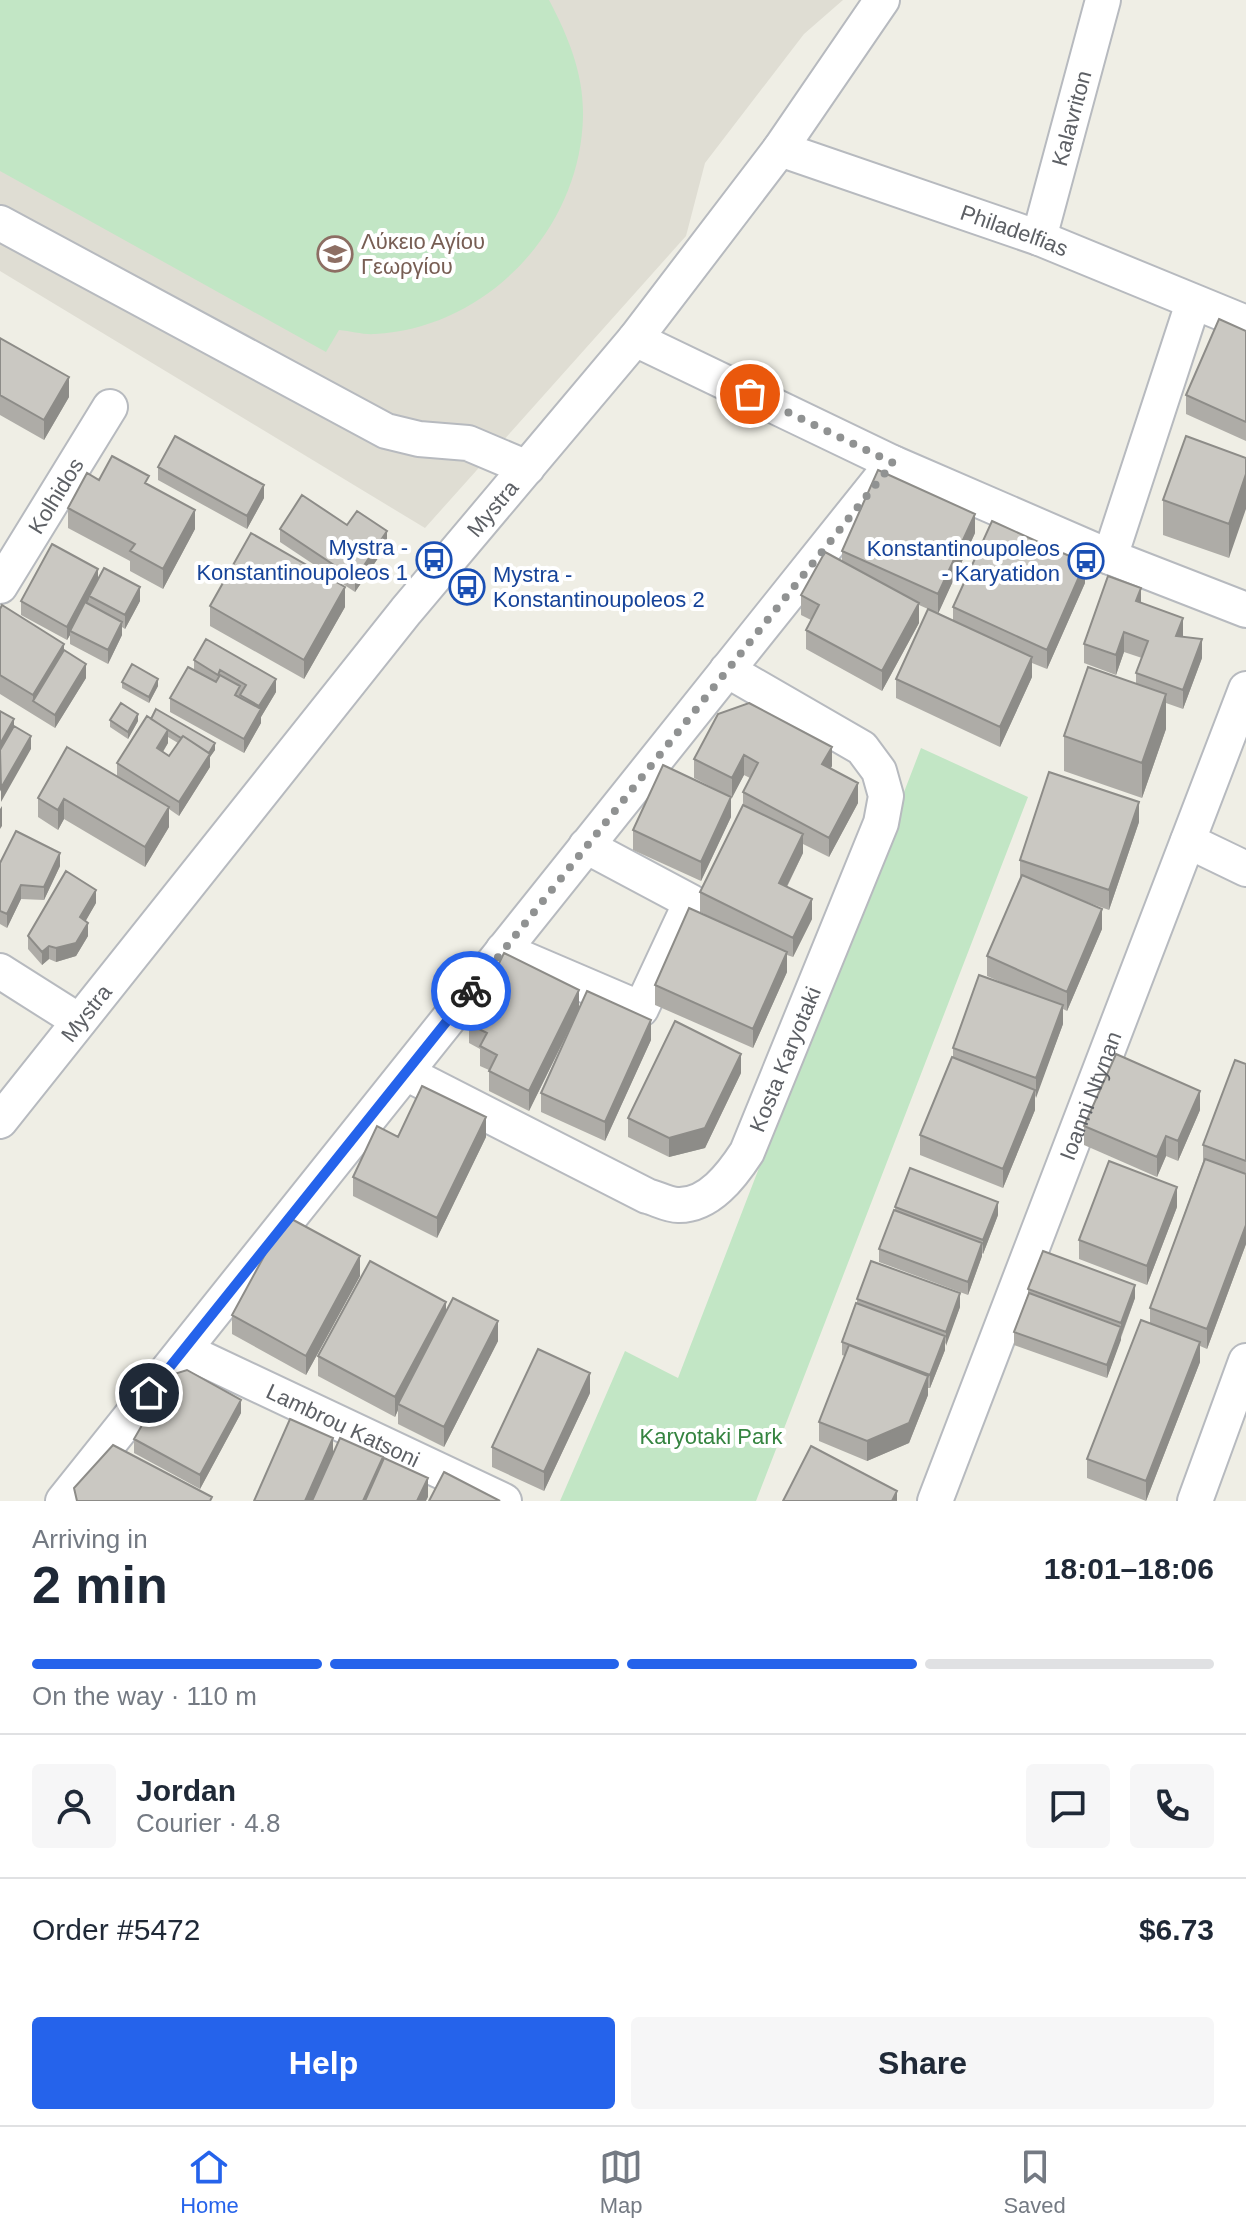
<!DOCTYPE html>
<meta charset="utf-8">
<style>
body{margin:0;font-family:Arial,sans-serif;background:#f6f6f7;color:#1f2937;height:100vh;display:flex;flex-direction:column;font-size:30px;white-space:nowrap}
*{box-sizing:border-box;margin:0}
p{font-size:26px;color:#747a83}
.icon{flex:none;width:44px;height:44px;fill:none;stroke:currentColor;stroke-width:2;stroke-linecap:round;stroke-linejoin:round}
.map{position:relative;height:1501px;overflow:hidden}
.drawer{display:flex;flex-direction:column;background:#fff;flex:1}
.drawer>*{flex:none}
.pin{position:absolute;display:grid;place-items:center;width:68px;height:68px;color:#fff;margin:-34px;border:4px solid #fff;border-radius:50%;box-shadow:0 2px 8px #0007}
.courier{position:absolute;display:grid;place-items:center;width:80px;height:80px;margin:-40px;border:6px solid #2563eb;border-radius:50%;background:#fff;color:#222;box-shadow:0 2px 10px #0007}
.head em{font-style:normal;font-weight:600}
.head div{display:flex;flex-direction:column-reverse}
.head{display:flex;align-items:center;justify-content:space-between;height:136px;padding:0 32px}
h1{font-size:52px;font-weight:600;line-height:60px}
.bar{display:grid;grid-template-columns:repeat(4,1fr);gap:12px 8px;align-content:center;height:96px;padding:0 32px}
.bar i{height:10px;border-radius:6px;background:#e0e1e3}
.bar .selected{background:#2563eb}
.bar p{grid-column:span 4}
.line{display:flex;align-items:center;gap:20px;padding:0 32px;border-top:2px solid #e0e1e3}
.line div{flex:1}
.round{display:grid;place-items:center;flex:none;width:84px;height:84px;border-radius:8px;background:#f6f6f7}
.primary-button{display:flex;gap:16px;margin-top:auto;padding:16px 32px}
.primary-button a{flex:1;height:92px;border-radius:8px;background:#2563eb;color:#fff;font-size:32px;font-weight:600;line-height:92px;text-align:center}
.primary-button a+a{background:#f6f6f7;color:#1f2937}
.menu{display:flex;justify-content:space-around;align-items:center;height:112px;border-top:2px solid #e0e1e3;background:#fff;font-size:22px;color:#747a83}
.menu a{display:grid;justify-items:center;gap:4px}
.menu .selected{color:#2563eb}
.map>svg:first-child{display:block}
.education{fill:#dfddd3}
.green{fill:#c2e6c5}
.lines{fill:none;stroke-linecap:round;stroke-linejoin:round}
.minor-casing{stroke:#b7babf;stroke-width:38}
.minor{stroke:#fff;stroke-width:34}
.wall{fill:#aeaca7;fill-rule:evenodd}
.shaded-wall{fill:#8d8c88}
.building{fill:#cac8c2;stroke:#8d8c88;stroke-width:2}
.done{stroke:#909292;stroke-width:8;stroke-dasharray:0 14.4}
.route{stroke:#2563eb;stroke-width:10}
.labels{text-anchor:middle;stroke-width:8;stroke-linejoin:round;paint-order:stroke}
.street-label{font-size:22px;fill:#5d6065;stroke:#fff}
.education-label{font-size:22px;fill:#785e54;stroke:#fff;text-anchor:start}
.transit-label{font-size:22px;fill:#164399;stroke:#fff;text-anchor:end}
.park-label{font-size:22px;fill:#358440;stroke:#fff}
</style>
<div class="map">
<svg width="1246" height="1501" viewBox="0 0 1246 1501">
<rect width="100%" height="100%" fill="#efeee5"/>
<path class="education" d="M0 0H843L804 34 705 163 686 236 425 528 0 271Z"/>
<path class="green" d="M0 0H549C568 36 584 74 583 116 581 228 488 328 375 334 364 335 351 331 339 330L326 352 0 171Z
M921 748 1028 797 756 1501H560L625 1351 678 1378Z"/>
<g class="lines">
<defs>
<g id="minor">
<path id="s1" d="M780 149 1039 238 1246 323"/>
<path d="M0 223 386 431 419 439 468 443 527 468"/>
<path id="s2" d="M1039 238 1103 0"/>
<path d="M635 339 893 463 1110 557 1246 610"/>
<path d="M1110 557 1193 303"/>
<path id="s3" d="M0 586 110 407"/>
<path d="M1188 841 1246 869"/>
<path d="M503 950 641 1009 691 902 586 846"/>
<path d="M0 971 79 1021"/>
<path id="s4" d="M406 1073 647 1196C656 1198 668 1205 678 1205 709 1206 732 1175 747 1152L881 823 886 796 879 771 862 748 727 670"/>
<path id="s5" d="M0 1121 406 611 635 339 780 149 882 0"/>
<path id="s6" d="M184 1350 504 1501"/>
<path d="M63 1501 893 463"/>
<path id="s7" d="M935 1501 1246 689"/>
<path d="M1195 1501 1246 1361"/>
</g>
</defs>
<use href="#minor" class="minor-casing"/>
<use href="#minor" class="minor"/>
</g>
<path class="wall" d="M1246 331V441L1186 414V395Z
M0 338 69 397 44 440 0 415Z
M1246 458 1229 558 1163 535V500Z
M158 467 264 498 247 529 158 480Z
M99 480 149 485 195 529 163 589 130 571V561L68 528V508Z
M347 525 387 545 355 592 280 542V529Z
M975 533 938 613 953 620V607L1085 583 1047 669 1032 663V677L1000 747 896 698V679L928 609 919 605V623L882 691 806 649V630L811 620 801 615V595L842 562V551Z
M98 579 140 601 125 629 122 627V635L108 664 70 644V635L67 640 21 615V601Z
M1141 603 1183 637 1202 658 1183 709 1166 703V729L1142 798 1064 771V736L1136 684V673L1142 658 1124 652 1116 675 1084 663V644Z
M210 606 345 607 304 679 210 626Z
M0 609 64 651 86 678 55 728 0 694Z
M194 660 276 692 261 717V723L244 753 170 712V698L194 670Z
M122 682 158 686 149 703 122 688Z
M718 714 832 766 830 769 858 803 829 857 803 844V853L787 887 812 919 793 957 787 955V972L753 1048 655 1005V985L735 929 700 912V892L743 805V792L750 778 744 775 731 798V817L701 881 633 850V830L729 796 694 778V759Z
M147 716 215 750 210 757V767L179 816 169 809V827L145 867 64 819 58 830 38 817V798L134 787 117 776V763ZM168 737 178 743 169 756 163 752 168 743Z
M110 720 138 721 128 739 110 727Z
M1139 822 1109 910 1081 900 1102 929 1067 1011 1063 1009V1024L1035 1098V1110L1003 1188 920 1155V1135L953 1057V1048L1003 983 987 976V956L1020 880V860Z
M0 863 60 866 44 900 21 899 7 928 0 924Z
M96 903 85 921 88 936 76 956 56 962 49 959 42 965 28 949V936Z
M579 1009 651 1040 605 1141 541 1112V1093L576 1016 529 1111 489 1091V1070L480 1066V1049L469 1043V1024Z
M1246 1064V1244L1207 1349 1200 1346V1362L1146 1501 1087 1478V1459L1150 1323V1308L1203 1162V1145Z
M741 1073 705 1148 669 1157 628 1137V1118Z
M1200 1110 1178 1161 1166 1156 1157 1177 1084 1145V1126Z
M398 1137H486L437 1238 353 1196V1177Z
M895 1207 998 1215 983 1254 982 1253V1256L968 1295 879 1262V1249L895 1210Z
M1177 1207 1147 1285 1079 1259V1240Z
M360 1276 306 1375 232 1334V1315Z
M1028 1289 1135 1298 1107 1378 1014 1345V1332L1028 1294Z
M857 1299 960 1307 945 1345V1350L930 1388H928V1395L909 1443 867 1461 819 1441V1422L845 1356 842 1355V1342L857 1303Z
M446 1312 498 1341 444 1447 398 1424V1410L395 1417 318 1376V1356Z
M590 1393 544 1491 492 1467V1447Z
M241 1413 200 1489 134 1453V1439Z"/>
<path class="shaded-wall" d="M69 377V397L44 440V420Z
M1246 474V509L1229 558V524Z
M264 485V498L247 529V516Z
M195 510V529L163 589V569Z
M975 514V533L938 614V594Z
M387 531V545L355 592V579Z
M1085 563V583L1047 669V650Z
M98 569V582L89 596V599L72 632 70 631V635L67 640V627Z
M140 587V601L125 629V615Z
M345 587V607L304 679V660Z
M1141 588V608L1136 601Z
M919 603V623L882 691V671Z
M1183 618V637L1176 636Z
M122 622V635L108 664V650Z
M1124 632V652L1116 675V655Z
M1202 639V658L1183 709V690Z
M64 644V664L33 701V695Z
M1032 657V677L1000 747V727Z
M86 664V678L55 728V715Z
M158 679V686L149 703V697Z
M276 679V692L261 717V723L244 753V739L259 712V706Z
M1166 694V729L1142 798V763Z
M138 714V721L128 739V732Z
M14 719V739L0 764V744Z
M168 730V743L157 761V748Z
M31 736V749L1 802V788Z
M215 743V750L210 757V767L179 816V802Z
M832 747V766L822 784V764Z
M744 755V775L732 798V778Z
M858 783V803L829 857V838Z
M731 797V817L701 881V862Z
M64 799V819L58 830V810Z
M1139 802V822L1109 910V890Z
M2 806V826L0 829V809Z
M169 807V827L145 867V847Z
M803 834V853L779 902V883Z
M60 853V866L44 900V887Z
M21 885V899L7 928V914Z
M96 890V903L80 931V917Z
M812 899V919L793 957V938Z
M1102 909V929L1067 1011V992Z
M88 923V936L76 956 56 962V948Z
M49 946V959L42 965V952Z
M787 952V972L753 1048V1029Z
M579 990V1009L529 1111V1091Z
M1063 1005V1024L1036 1098V1078Z
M651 1020V1040L605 1141V1122Z
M741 1054V1073L705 1148 669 1157V1138Z
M1035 1090V1110L1003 1188V1169Z
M1200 1091V1110L1178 1161V1141Z
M486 1117V1137L437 1238V1218Z
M1166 1136V1156L1157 1177V1157Z
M1177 1187V1207L1147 1285V1266Z
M998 1202V1215L983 1254V1240Z
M1246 1225V1244L1207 1349V1329Z
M982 1243V1256L968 1295V1282Z
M360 1256V1276L306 1375V1356Z
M1135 1285V1298L1121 1336V1323Z
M960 1293V1307L946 1346V1332Z
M446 1302V1322L398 1404V1410L395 1417V1397Z
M498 1321V1341L444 1447V1427Z
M1121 1327V1340L1107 1378V1365Z
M945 1336V1350L930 1388V1375Z
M1200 1342V1362L1146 1501V1481Z
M590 1373V1393L544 1491V1472Z
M928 1376V1395L909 1443 867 1461V1441Z
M241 1400V1413L200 1489V1475Z
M333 1438V1458L314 1501H305Z
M383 1457V1476L372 1501H363Z
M428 1478V1497L426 1501H417Z
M897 1491V1501H892Z"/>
<path class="building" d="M1219 319 1246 331V422L1186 395Z
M0 338 69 377 44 420 0 395Z
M175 436 264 485 247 516 158 467Z
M1186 436 1246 458V474L1229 524 1163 500Z
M112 456 149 476 145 483 195 510 163 569 130 551 135 544 68 508 87 473 99 480Z
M878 470 975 514 938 594 842 551Z
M302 495 347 525 357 511 387 531 355 579 280 529Z
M992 521 1085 563 1047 650 953 607Z
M251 533 345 587 304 660 210 606Z
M52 544 98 569 67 627 21 601Z
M825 552 919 603 882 671 806 630 819 605 801 595Z
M104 568 140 587 125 615 89 596Z
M1108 576 1141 588 1136 601 1183 618 1176 636 1202 639 1183 690 1136 673 1148 641 1124 632 1116 655 1084 644Z
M85 602 122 622 108 650 70 631Z
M2 605 64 644 33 695 0 675V609Z
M928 609 1032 657 1000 727 896 679Z
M206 639 276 679 259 706 240 695 246 685 220 670 218 675 194 660Z
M64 650 86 664 55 715 33 701Z
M132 664 158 679 149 697 122 682Z
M188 667 216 682 220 675 240 686 235 695 261 709 244 739 170 698Z
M1088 667 1166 694 1142 763 1064 736Z
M121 703 138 714 128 732 110 720Z
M749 703 832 747 822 764 858 783 829 838 743 792 758 763 744 755 732 778 694 759 718 714Z
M156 709 215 743 209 753 183 736 181 738 151 719Z
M0 711 14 719 0 744Z
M147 716 168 730 157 748 169 756 183 736 210 754 179 802 117 763Z
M14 726 31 736 1 788 0 750Z
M67 747 169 807 145 847 64 799 58 810 38 798Z
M663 765 731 797 701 862 633 830Z
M1049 772 1139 802 1109 890 1020 860Z
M743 805 803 834 779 883 812 899 793 938 700 892Z
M16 831 60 853 44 887 21 885 7 914 0 911V863Z
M66 871 96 890 80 917 88 923 76 943 56 948 49 946 42 952 28 936Z
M1022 875 1102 909 1067 992 987 956Z
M689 908 787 952 753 1029 655 985Z
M504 953 579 990 529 1091 489 1071 497 1055 480 1046 487 1033 469 1024Z
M979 975 1063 1005 1036 1078 953 1048Z
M587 991 651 1020 605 1122 541 1093Z
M675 1021 741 1054 705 1128 669 1138 628 1118Z
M1116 1054 1200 1091 1178 1141 1166 1136 1157 1157 1084 1126Z
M952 1057 1035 1090 1003 1169 920 1135Z
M1235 1060 1246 1064V1161L1203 1145Z
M422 1086 486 1117 437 1218 353 1177 377 1126 398 1137Z
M1205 1159 1246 1174V1225L1207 1329 1150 1308Z
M1109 1161 1177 1187 1147 1266 1079 1240Z
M910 1168 998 1202 983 1240 895 1207Z
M894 1210 982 1243 968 1282 879 1249Z
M286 1216 360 1256 306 1356 232 1315Z
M1043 1251 1135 1285 1121 1323 1028 1289Z
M370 1261 446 1302 395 1397 318 1356Z
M871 1261 960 1293 946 1332 857 1299Z
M1029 1293 1121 1327 1107 1365 1014 1332Z
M453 1298 498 1321 444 1427 398 1404Z
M856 1303 945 1336 930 1375 842 1342Z
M1141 1320 1200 1342 1146 1481 1087 1459Z
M849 1345 928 1376 909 1423 867 1441 819 1422Z
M538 1349 590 1373 544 1472 492 1447Z
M187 1370 241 1400 200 1475 134 1439 171 1375Z
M290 1419 333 1438 305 1501H254Z
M340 1438 383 1457 363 1501H312Z
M113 1445 212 1497 210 1501H77L74 1488Z
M811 1446 897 1491 892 1501H783Z
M384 1458 428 1478 417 1501H365Z
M444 1472 500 1501H429Z"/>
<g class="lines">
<path class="done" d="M471 991 893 463 750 394"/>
<path class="route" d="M149 1393 471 991"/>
</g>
<defs>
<symbol id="school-ring" viewBox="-11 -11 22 22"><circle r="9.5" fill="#fff" stroke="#8d6e63" stroke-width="1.5"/><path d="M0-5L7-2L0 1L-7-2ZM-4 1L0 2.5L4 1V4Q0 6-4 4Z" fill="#8d6e63"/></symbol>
<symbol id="bus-ring" viewBox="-11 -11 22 22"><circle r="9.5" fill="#fff" stroke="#1a4fb4" stroke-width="1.5"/><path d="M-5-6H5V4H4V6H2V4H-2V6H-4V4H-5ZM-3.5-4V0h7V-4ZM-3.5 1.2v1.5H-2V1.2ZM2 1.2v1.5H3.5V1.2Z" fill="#1a4fb4"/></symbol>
</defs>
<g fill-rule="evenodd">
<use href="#school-ring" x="315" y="234" width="40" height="40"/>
<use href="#bus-ring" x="414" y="540" width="40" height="40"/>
<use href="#bus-ring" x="1066" y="541" width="40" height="40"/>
<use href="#bus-ring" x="447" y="567" width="40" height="40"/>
</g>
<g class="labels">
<g class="street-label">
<text dy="8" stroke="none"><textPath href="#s2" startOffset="124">Kalavriton</textPath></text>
<text dy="8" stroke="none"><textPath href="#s1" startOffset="248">Philadelfias</textPath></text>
<text dy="8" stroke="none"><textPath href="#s3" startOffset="106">Kolhidos</textPath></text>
<text dy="8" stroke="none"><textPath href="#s5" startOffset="786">Mystra</textPath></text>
<text dy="8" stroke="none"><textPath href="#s5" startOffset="138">Mystra</textPath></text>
<text dy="8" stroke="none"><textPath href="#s4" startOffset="494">Kosta Karyotaki</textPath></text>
<text dy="8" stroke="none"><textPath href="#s7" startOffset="434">Ioanni Ntynan</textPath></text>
<text dy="8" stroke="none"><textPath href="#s6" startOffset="176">Lambrou Katsoni</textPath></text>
</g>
<g class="education-label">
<text x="361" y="249">Λύκειο Αγίου<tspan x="361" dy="25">Γεωργίου</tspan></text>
</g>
<g class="transit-label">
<text x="408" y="555">Mystra -<tspan x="408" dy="25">Konstantinoupoleos 1</tspan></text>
<text x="1060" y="556">Konstantinoupoleos<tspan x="1060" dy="25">- Karyatidon</tspan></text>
<text x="493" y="582" text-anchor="start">Mystra -<tspan x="493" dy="25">Konstantinoupoleos 2</tspan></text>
</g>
<g class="park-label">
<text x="711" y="1444">Karyotaki Park</text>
</g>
</g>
</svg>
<div class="pin" style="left:750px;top:394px;background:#ea580c"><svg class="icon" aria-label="bag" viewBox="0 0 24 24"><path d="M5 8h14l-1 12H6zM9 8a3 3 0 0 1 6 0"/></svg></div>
<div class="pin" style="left:149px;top:1393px;background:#1f2937"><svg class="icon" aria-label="home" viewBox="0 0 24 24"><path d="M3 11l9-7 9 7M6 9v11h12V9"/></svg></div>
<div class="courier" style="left:471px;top:991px"><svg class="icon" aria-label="bike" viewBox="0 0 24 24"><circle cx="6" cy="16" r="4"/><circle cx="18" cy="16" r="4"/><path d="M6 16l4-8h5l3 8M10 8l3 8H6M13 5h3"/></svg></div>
</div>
<section class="drawer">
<div class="head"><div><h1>2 min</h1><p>Arriving in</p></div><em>18:01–18:06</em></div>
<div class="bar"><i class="selected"></i><i class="selected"></i><i class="selected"></i><i></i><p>On the way · 110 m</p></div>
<div class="line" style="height:144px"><a class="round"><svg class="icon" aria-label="person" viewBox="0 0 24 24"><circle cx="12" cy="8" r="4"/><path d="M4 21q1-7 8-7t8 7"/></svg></a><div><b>Jordan</b><p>Courier · 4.8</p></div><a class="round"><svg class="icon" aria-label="chat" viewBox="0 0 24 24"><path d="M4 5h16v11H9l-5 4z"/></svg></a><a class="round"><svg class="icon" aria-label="phone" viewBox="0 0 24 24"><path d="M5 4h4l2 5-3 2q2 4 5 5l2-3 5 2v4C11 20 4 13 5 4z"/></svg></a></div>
<div class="line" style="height:104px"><div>Order #5472</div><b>$6.73</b></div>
<div class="primary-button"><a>Help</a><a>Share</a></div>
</section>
<nav class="menu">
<a class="selected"><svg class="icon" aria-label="home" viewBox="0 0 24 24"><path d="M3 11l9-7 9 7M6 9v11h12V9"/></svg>Home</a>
<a><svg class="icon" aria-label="map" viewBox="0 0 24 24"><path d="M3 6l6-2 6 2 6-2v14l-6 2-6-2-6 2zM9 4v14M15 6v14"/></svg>Map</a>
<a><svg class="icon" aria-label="saved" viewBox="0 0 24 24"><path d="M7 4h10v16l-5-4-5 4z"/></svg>Saved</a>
</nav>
